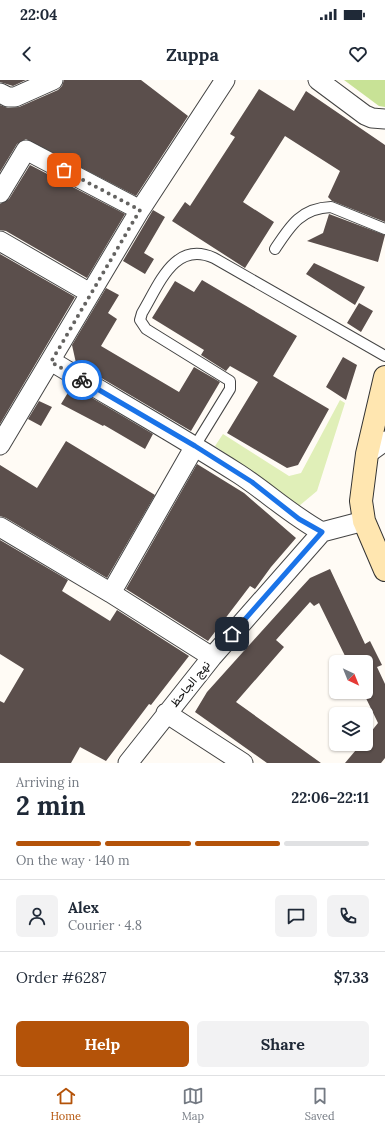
<!DOCTYPE html>
<meta charset="utf-8">
<style>
body{margin:0;font-family:Lora,Vazirmatn,serif;background:#f2f2f3;color:#1f2937;height:100vh;display:flex;flex-direction:column;font-size:15px;white-space:nowrap}
*{box-sizing:border-box;margin:0}
p{font-size:13px;color:#747a83}
.icon{flex:none;width:22px;height:22px;fill:none;stroke:currentColor;stroke-width:2;stroke-linecap:round;stroke-linejoin:round}
.map{position:relative;height:683px;overflow:hidden}
.panel{display:flex;flex-direction:column;background:#fff;flex:1}
.panel>*{flex:none}
.needle{width:26px;rotate:137deg}
.controls{position:absolute;left:329px;top:575px;display:grid;gap:8px}
.controls a{display:grid;place-items:center;width:44px;height:44px;border-radius:6px;background:#fff;box-shadow:0 1px 3px #0004;font-size:20px}
.pin{position:absolute;display:grid;place-items:center;width:34px;height:34px;color:#fff;margin:-17px;border-radius:8px;box-shadow:0 2px 6px #0006}
.courier{position:absolute;display:grid;place-items:center;width:40px;height:40px;margin:-20px;border:3px solid #1a73e8;border-radius:50%;background:#fff;color:#222;box-shadow:0 1px 5px #0007}
.overview em{font-style:normal;font-weight:800}
.overview div{display:flex;flex-direction:column-reverse}
.overview{display:flex;align-items:center;justify-content:space-between;height:68px;padding:0 16px}
h1{font-size:26px;font-weight:800;line-height:30px}
.bar{display:grid;grid-template-columns:repeat(4,1fr);gap:6px 4px;align-content:center;height:48px;padding:0 16px}
.bar i{height:5px;border-radius:3px;background:#e0e1e3}
.bar .active{background:#b45309}
.bar p{grid-column:span 4}
.line{display:flex;align-items:center;gap:10px;padding:0 16px;border-top:1px solid #e0e1e3}
.line div{flex:1}
.round{display:grid;place-items:center;flex:none;width:42px;height:42px;border-radius:6px;background:#f2f2f3}
.action{display:flex;gap:8px;margin-top:auto;padding:8px 16px}
.action a{flex:1;height:46px;border-radius:6px;background:#b45309;color:#fff;font-size:16px;font-weight:800;line-height:46px;text-align:center}
.action a+a{background:#f2f2f3;color:#1f2937}
.status{display:flex;justify-content:space-between;align-items:center;height:28px;padding:0 20px;background:#fff;direction:ltr}
.status svg{height:11px;fill:currentColor}
header{display:flex;justify-content:space-between;align-items:center;height:52px;padding:0 16px;background:#fff;font-size:18px;font-weight:800}
.menu{display:flex;justify-content:space-around;align-items:center;height:56px;border-top:1px solid #e0e1e3;background:#fff;font-size:11px;color:#747a83}
.menu a{display:grid;justify-items:center;gap:2px}
.menu .active{color:#b45309}
.map>svg:first-child{display:block}
.green{fill:#e0efb8}
.forest{fill:#c8e296}
.building{fill:#5b4f4c}
.lines{fill:none;stroke-linecap:round;stroke-linejoin:round}
.lane-casing{stroke:#444;stroke-width:12}
.street-casing{stroke:#444;stroke-width:21}
.secondary-casing{stroke:#333;stroke-width:24}
.lane{stroke:#fff;stroke-width:10}
.street{stroke:#fff;stroke-width:19}
.secondary{stroke:#ffe6b0;stroke-width:22}
.done{stroke:#646361;stroke-width:4;stroke-dasharray:0 7.2}
.route{stroke:#1a73e8;stroke-width:5}
.labels{text-anchor:middle;stroke-width:4;stroke-linejoin:round;paint-order:stroke}
.street-label{font-size:12px;fill:#111;stroke:#fff}
</style>
<div class="status"><b>22:04</b><svg viewBox="0 0 49 12"><path d="M0 12V9h3v3zM5 12V6h3v6zM10 12V3h3v9zM15 12V0h3v12zM26 1h20v11H26zM47 4h2v5h-2z"/></svg></div>
<header><svg class="icon" aria-label="back" viewBox="0 0 24 24"><path d="M15 5l-7 7 7 7"/></svg>Zuppa<svg class="icon" aria-label="heart" viewBox="0 0 24 24"><path d="M12 20l-8-8c-3-5 5-10 8-4 3-6 11-1 8 4z"/></svg></header>
<div class="map">
<svg width="385" height="683" viewBox="0 0 385 683">
<rect width="100%" height="100%" fill="#fffbf5"/>
<path class="green" d="M340 320 345 323 317 411 299 426 215 366 223 354 289 396 301 393Z"/>
<path class="forest" d="M344 0H385V27L379 26Z"/>
<path class="building" d="M0 0H26L13 6 0 2Z
M64 0H141L188 36 136 116 26 59 17 64 0 92V25L8 28 19 27 58 10 62 6Z
M259 9 294 31 306 11 385 65V142L332 121 328 117 340 91 285 56 243 122 274 142 245 188 172 141 185 122 190 126 235 57 230 54Z
M30 85 125 134 87 198 6 151 0 150V124L9 119Z
M153 130 165 137 144 173 154 179 145 194 123 181Z
M329 134 385 155 378 182 307 161 323 153Z
M0 174 75 217 0 344Z
M314 183 365 207 355 225 306 194Z
M202 200 297 256 273 296 329 329 298 385 287 388 227 353 258 302 230 286 226 291 201 275 204 270 152 238 175 201 194 212Z
M106 208 119 215 108 233 117 239 101 266 179 312 194 287 220 302 191 351 76 283 72 265Z
M359 223 373 231 361 252 347 243Z
M343 277 357 285 346 320 326 307Z
M72 306 153 354 145 369 104 345 103 346 61 324Z
M39 321 52 327 41 346 28 339Z
M66 361 155 415 107 498 6 438 0 436V385L37 408Z
M197 384 244 413 296 458 271 487 255 509 250 506 208 561 126 509Z
M0 460 68 500 62 511 110 541 117 530 189 576 151 625 149 624 106 681 80 667 71 683H0V621L4 623 24 589 0 574Z
M330 489 365 564 370 561 382 585 377 587 385 604V678L381 683H345L361 664H366V658L378 643 363 612H366V582H348L319 523 314 526 310 522 276 560 284 567 236 622 321 683H267L195 632 207 612 298 511 310 498Z"/>
<g class="lines">
<defs>
<path id="lane" d="M275 169C290 146 301 128 331 127L385 149
M195 366 230 309V301L146 249 140 240 142 233C159 205 174 160 214 178L385 276"/>
<path id="street" d="M318 0 365 35 372 38 385 39
M0 13 8 17H15L53 0
M0 113 26 70 140 130
M0 161 90 213
M51 281C114 319 178 355 239 394 268 413 291 435 322 452
M0 365 140 130 225 0
M367 374 385 361
M0 447 111 513 212 577
M111 513 195 366
M166 633 243 683
M128 683 212 577 322 452 364 441"/>
<path id="secondary" d="M385 297 367 374 361 421 364 441 385 490"/>
</defs>
<use href="#lane" class="lane-casing"/>
<use href="#street" class="street-casing"/>
<use href="#secondary" class="secondary-casing"/>
<use href="#lane" class="lane"/>
<use href="#street" class="street"/>
<use href="#secondary" class="secondary"/>
</g>
<g class="lines">
<path class="done" d="M64 90 140 130 51 282 82 300"/>
<path class="route" d="M82 300 195 366 252 402 299 439 322 452 232 554"/>
</g>
<g class="labels">
<g class="street-label">
<text transform="translate(190 604) rotate(-51)" y="4">نهج الجاحظ</text>
</g>
</g>
</svg>
<div class="controls">
<a><svg class="needle" viewBox="-14 -14 28 28"><path d="M0-13l5 13h-10z" fill="#e53935"/><path d="M0 13l5-13h-10z" fill="#747a83"/></svg></a>
<a><svg class="icon" aria-label="layers" viewBox="0 0 24 24"><path d="M12 4l9 5-9 5-9-5zM3 14l9 5 9-5"/></svg></a>
</div>
<div class="pin" style="left:64px;top:90px;background:#ea580c"><svg class="icon" aria-label="bag" viewBox="0 0 24 24"><path d="M5 8h14l-1 12H6zM9 8a3 3 0 0 1 6 0"/></svg></div>
<div class="pin" style="left:232px;top:554px;background:#1f2937"><svg class="icon" aria-label="home" viewBox="0 0 24 24"><path d="M3 11l9-7 9 7M6 9v11h12V9"/></svg></div>
<div class="courier" style="left:82px;top:300px"><svg class="icon" aria-label="bike" viewBox="0 0 24 24"><circle cx="6" cy="16" r="4"/><circle cx="18" cy="16" r="4"/><path d="M6 16l4-8h5l3 8M10 8l3 8H6M13 5h3"/></svg></div>
</div>
<section class="panel">
<div class="overview"><div><h1>2 min</h1><p>Arriving in</p></div><em>22:06–22:11</em></div>
<div class="bar"><i class="active"></i><i class="active"></i><i class="active"></i><i></i><p>On the way · 140 m</p></div>
<div class="line" style="height:72px"><a class="round"><svg class="icon" aria-label="person" viewBox="0 0 24 24"><circle cx="12" cy="8" r="4"/><path d="M4 21q1-7 8-7t8 7"/></svg></a><div><b>Alex</b><p>Courier · 4.8</p></div><a class="round"><svg class="icon" aria-label="chat" viewBox="0 0 24 24"><path d="M4 5h16v11H9l-5 4z"/></svg></a><a class="round"><svg class="icon" aria-label="phone" viewBox="0 0 24 24"><path d="M5 4h4l2 5-3 2q2 4 5 5l2-3 5 2v4C11 20 4 13 5 4z"/></svg></a></div>
<div class="line" style="height:52px"><div>Order #6287</div><b>$7.33</b></div>
<div class="action"><a>Help</a><a>Share</a></div>
</section>
<nav class="menu">
<a class="active"><svg class="icon" aria-label="home" viewBox="0 0 24 24"><path d="M3 11l9-7 9 7M6 9v11h12V9"/></svg>Home</a>
<a><svg class="icon" aria-label="map" viewBox="0 0 24 24"><path d="M3 6l6-2 6 2 6-2v14l-6 2-6-2-6 2zM9 4v14M15 6v14"/></svg>Map</a>
<a><svg class="icon" aria-label="saved" viewBox="0 0 24 24"><path d="M7 4h10v16l-5-4-5 4z"/></svg>Saved</a>
</nav>
